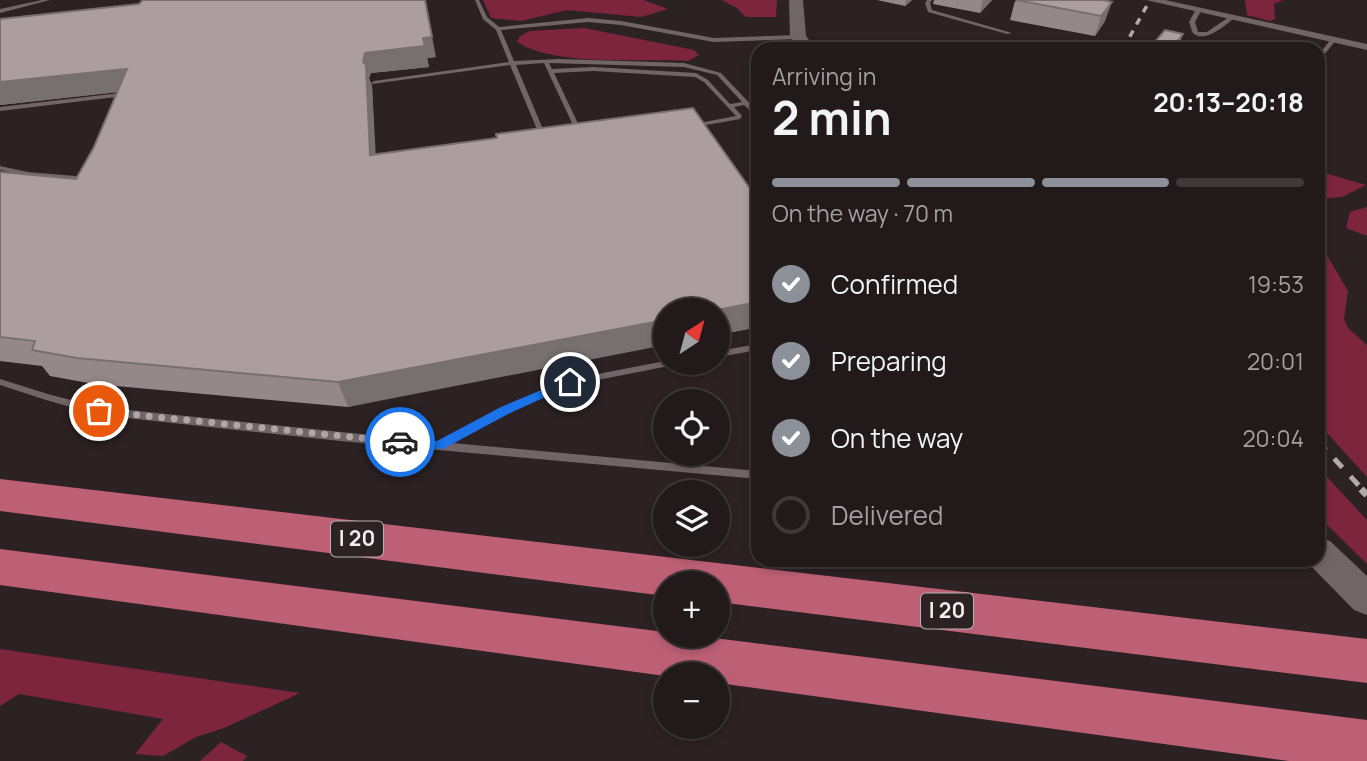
<!DOCTYPE html>
<meta charset="utf-8">
<style>
body{margin:0;font-family:Manrope,sans-serif;background:#292223;color:#f1f3f6;height:100vh;display:flex;flex-direction:column;font-size:26px;white-space:nowrap}
*{box-sizing:border-box;margin:0}
p{font-size:23px;color:#a2a0a2}
.icon{flex:none;width:38px;height:38px;fill:none;stroke:currentColor;stroke-width:2;stroke-linecap:round;stroke-linejoin:round}
.map{position:relative;flex:1;overflow:hidden}
.side{position:absolute;left:751px;top:42px;width:574px;height:525px;display:flex;flex-direction:column;background:#21191a;border-radius:21px;box-shadow:0 4px 10px #0003,0 0 0 2px #3e3839}
.side>*{flex:none}
.needle{width:46px;rotate:36deg}
.tools{position:absolute;left:653px;top:298px;display:grid;gap:14px}
.tools a{display:grid;place-items:center;width:77px;height:77px;border-radius:50%;background:#21191a;box-shadow:0 4px 10px #0003,0 0 0 2px #3e3839;font-size:35px}
.pin{position:absolute;display:grid;place-items:center;width:60px;height:60px;color:#fff;margin:-30px;border:4px solid #fff;border-radius:50%;box-shadow:0 2px 7px #0007}
.courier{position:absolute;display:grid;place-items:center;width:70px;height:70px;margin:-35px;border:5px solid #1a73e8;border-radius:50%;background:#fff;color:#222;box-shadow:0 2px 9px #0007}
.headline em{font-style:normal;font-weight:700}
.headline div{display:flex;flex-direction:column-reverse}
.headline{display:flex;align-items:center;justify-content:space-between;height:119px;padding:0 21px}
h1{font-size:46px;font-weight:700;line-height:52px}
.bar{display:grid;grid-template-columns:repeat(4,1fr);gap:10px 7px;align-content:center;height:84px;padding:0 21px}
.bar i{height:9px;border-radius:5px;background:#3e3839}
.bar .selected{background:#8c9099}
.bar p{grid-column:span 4}
ol{padding:0 21px;list-style:none}
li{display:flex;align-items:center;gap:21px;height:77px}
li p{margin-inline-start:auto}
li .icon{padding:7px;border-radius:50%;background:#8c9099;color:#fff;stroke-width:4}
li:last-child{color:#a2a0a2}
li i{width:38px;height:38px;border:4px solid #3e3839;border-radius:50%}
.map>svg:first-child{display:block}
.forest{fill:#7e253e}
.lines{fill:none;stroke-linecap:round;stroke-linejoin:round}
.lane{fill:#726567;fill-rule:evenodd}
.street{fill:#726567;fill-rule:evenodd}
.secondary{fill:#726567;fill-rule:evenodd}
.highway{fill:#be6075;fill-rule:evenodd}
.rail-far2{stroke:#b2a9ab;stroke-width:3.5;stroke-dasharray:7 7;stroke-linecap:butt}
.rail-far1{stroke:#b2a9ab;stroke-width:5;stroke-dasharray:12 12;stroke-linecap:butt}
.rail{stroke:#b2a9ab;stroke-width:7;stroke-dasharray:16 16;stroke-linecap:butt}
.wall{fill:#94888a}
.shaded-wall{fill:#786f70}
.building{fill:#ac9ea0;stroke:#786f70;stroke-width:2}
.route{fill:#1a73e8}
.done{stroke:#afa6a8;stroke-width:7;stroke-dasharray:0 12.6}
.labels{text-anchor:middle;stroke-width:7;stroke-linejoin:round;paint-order:stroke}
.shield{fill:#2c2123;stroke:#b9b0b2;stroke-width:2}
.shield-label{font-size:21px;font-weight:bold;fill:#f5eeef}
</style>
<div class="map">
<svg width="1367" height="761" viewBox="0 0 1367 761">
<rect width="100%" height="100%" fill="#2c2123"/>
<path class="forest" d="M483 0H643L668 9 641 17 567 10 521 21 491 18Z
M722 0H777L776 17H746L737 8Z
M1245 0H1283L1274 4 1275 19 1270 21 1247 15Z
M584 28 694 50 699 55 688 61C640 58 556 67 517 42L520 36 530 31Z
M1318 171 1366 185 1342 197 1318 199Z
M1367 207V236L1346 228 1350 212Z
M1318 253 1328 257 1348 291 1344 319 1348 328 1367 345V477L1318 423Z
M1318 467 1367 520V564L1318 516Z
M0 649 300 693 224 728 196 737 163 756 135 754 163 719 19 694 0 706Z
M221 742 247 756 243 761H200Z"/>
<g class="lines">
<path class="lane" d="M42 0H50L0 13V9Z
M475 0H479L487 17 499 27 588 18 621 21 714 38 798 35 801 37 798 39 714 42 621 25 588 22 501 30 514 61 559 59 684 63 721 73 758 112V118L744 105 734 107 742 116 740 119 701 126 699 125V123L736 116 704 82 695 77 593 71 554 73 584 136 581 138 578 136 544 63 516 65 547 139 544 141 541 139 510 65 372 84 371 83 374 81 509 62 496 30 483 19ZM549 63 684 67 717 75 742 102 730 104 708 80 696 73 593 67 552 69Z
M927 0H932L930 3 932 10 1012 33 1007 34 928 12 925 3Z
M1198 9 1201 11 1195 22 1198 32H1207L1229 17 1234 18C1226 25 1204 44 1193 33 1191 30 1191 26 1189 22L1195 11Z
M1331 39 1336 40 1320 60 1318 61V56Z
M120 93 123 95 121 102 118 104 115 102 116 97 0 111V107Z
M0 166 28 172 88 177 92 179 88 181 28 176 0 170Z
M758 344V350L718 357V351Z
M665 361V362H679L674 365 572 385 509 412 452 443 758 471V479L340 441 99 415 46 400 0 385V379L51 395 99 407 438 442 501 408 567 380Z"/>
<path class="street" d="M1146 0H1165L1367 44V50Z"/>
<path class="secondary" d="M789 0H803L806 36 816 49H800L790 37Z
M1318 537 1330 541 1367 576V615L1354 610 1306 561 1318 560Z"/>
<path class="highway" d="M0 479 1367 639V683L718 602V583H665V596L0 511Z
M0 549 665 632V635H690L1367 720V761H1289L718 683V674H665V676L0 585Z"/>
<path class="rail-far2" d="M1123 49 1150 0"/>
<path class="rail-far1" d="M1318 441 1363 490"/>
<path class="rail" d="M1361 489 1367 495"/>
</g>
<path class="wall" d="M877 0H912L905 6Z
M934 0H992L980 13 933 4Z
M1103 0 1105 21 1095 36 1010 20 1015 1Z
M139 4 436 57 427 58 429 67 371 73 369 78 372 86 375 154 496 138V134L758 200V327L718 335V310L348 407 94 384 50 376 42 366 0 361V172L76 179 94 147 117 92 0 105Z
M1183 34 1179 44 1175 49H1151L1153 44Z"/>
<path class="shaded-wall" d="M425 0 436 57 427 58 429 67 371 73 369 78 372 86 377 178 370 155 363 62 365 53 423 38Z
M906 0H912L905 6Z
M983 0H992L980 13Z
M1112 2 1105 21 1095 36 1101 16Z
M1183 34 1179 44 1175 49H1172Z
M127 69 137 90 0 105V82Z
M758 302V327L718 335V310Z
M665 320V345L348 407 338 382Z"/>
<path class="building" d="M143 0H425L432 37 423 38 425 46 365 53 363 62 366 65 370 155 497 138 496 134 693 108 758 200V302L717 310H665V320L338 382 77 358 32 350 35 341 0 337V172L76 179 94 147 127 69 0 82V19L139 4Z
M1016 0H1103L1112 2 1101 16Z
M1165 30 1183 34 1172 48 1153 44Z"/>
<path class="route" d="M570 378 574 379V384L510 413 443 449 400 447 394 442 400 438 437 441 501 407Z"/>
<g class="lines">
<path class="done" d="M99 411 400 442"/>
</g>
<g class="labels">
<g class="shield">
<rect x="331" y="521.5" width="52" height="35" rx="5"/>
<rect x="921" y="593.5" width="52" height="35" rx="5"/>
</g>
<g class="shield-label">
<text x="357" y="546">I 20</text>
<text x="947" y="618">I 20</text>
</g>
</g>
</svg>
<div class="tools">
<a><svg class="needle" viewBox="-14 -14 28 28"><path d="M0-13l5 13h-10z" fill="#e53935"/><path d="M0 13l5-13h-10z" fill="#a2a0a2"/></svg></a>
<a><svg class="icon" aria-label="locate" viewBox="0 0 24 24"><circle cx="12" cy="12" r="6"/><path d="M12 2v4M12 18v4M2 12h4M18 12h4"/></svg></a>
<a><svg class="icon" aria-label="layers" viewBox="0 0 24 24"><path d="M12 4l9 5-9 5-9-5zM3 14l9 5 9-5"/></svg></a>
<a>+</a>
<a>−</a>
</div>
<div class="pin" style="left:99px;top:411px;background:#ea580c"><svg class="icon" aria-label="bag" viewBox="0 0 24 24"><path d="M5 8h14l-1 12H6zM9 8a3 3 0 0 1 6 0"/></svg></div>
<div class="pin" style="left:570px;top:382px;background:#1f2937"><svg class="icon" aria-label="home" viewBox="0 0 24 24"><path d="M3 11l9-7 9 7M6 9v11h12V9"/></svg></div>
<div class="courier" style="left:400px;top:442px"><svg class="icon" aria-label="car" viewBox="0 0 24 24"><path d="M5 17H2v-5l4-1 3-4h7l3 4 3 1v5h-3M9 17h6M6 11h13"/><circle cx="7" cy="17" r="2"/><circle cx="17" cy="17" r="2"/></svg></div>
<section class="side">
<div class="headline"><div><h1>2 min</h1><p>Arriving in</p></div><em>20:13–20:18</em></div>
<div class="bar"><i class="selected"></i><i class="selected"></i><i class="selected"></i><i></i><p>On the way · 70 m</p></div>
<ol>
<li><svg class="icon" aria-label="check" viewBox="0 0 24 24"><path d="M5 12l5 5 9-10"/></svg>Confirmed<p>19:53</p></li>
<li><svg class="icon" aria-label="check" viewBox="0 0 24 24"><path d="M5 12l5 5 9-10"/></svg>Preparing<p>20:01</p></li>
<li><svg class="icon" aria-label="check" viewBox="0 0 24 24"><path d="M5 12l5 5 9-10"/></svg>On the way<p>20:04</p></li>
<li><i></i>Delivered</li>
</ol>
</section>
</div>
